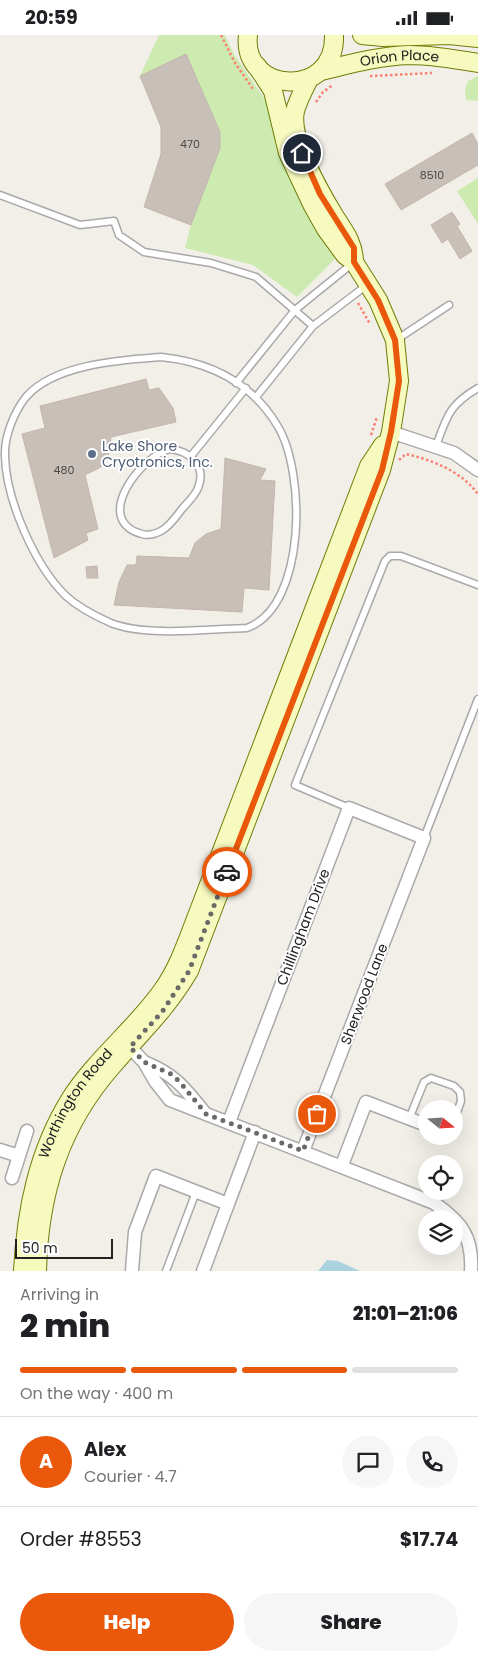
<!DOCTYPE html>
<meta charset="utf-8">
<style>
body{margin:0;font-family:Poppins,sans-serif;background:#f6f6f6;color:#202124;height:100vh;display:flex;flex-direction:column;font-size:19px;white-space:nowrap}
*{box-sizing:border-box;margin:0}
p{font-size:16px;color:#757577}
.icon{flex:none;width:28px;height:28px;fill:none;stroke:currentColor;stroke-width:2;stroke-linecap:round;stroke-linejoin:round}
.map{position:relative;height:1236px;overflow:hidden}
.details{display:flex;flex-direction:column;background:#fff;flex:1}
.details>*{flex:none}
.needle{width:32px;rotate:108deg}
.buttons{position:absolute;left:418px;top:1065px;display:grid;gap:10px}
.buttons a{display:grid;place-items:center;width:45px;height:45px;border-radius:50%;background:#fff;box-shadow:0 5px 20px #0002;font-size:25px}
.scale{position:absolute;left:15px;bottom:12px;width:98px;box-sizing:border-box;padding-left:5px;border:2px solid #222;border-top:0;font-size:14px;line-height:18px;white-space:nowrap;color:#222;-webkit-text-stroke:4px #fff;paint-order:stroke}
.pin{position:absolute;display:grid;place-items:center;width:42px;height:42px;color:#fff;margin:-21px;border:2px solid #fff;border-radius:50%;box-shadow:0 1px 5px #0007}
.courier{position:absolute;display:grid;place-items:center;width:50px;height:50px;margin:-25px;border:4px solid #ea580c;border-radius:50%;background:#fff;color:#222;box-shadow:0 1px 6px #0007}
.headline em{font-style:normal;font-weight:800}
.headline div{display:flex;flex-direction:column-reverse}
.headline{display:flex;align-items:center;justify-content:space-between;height:85px;padding:0 20px}
h1{font-size:32px;font-weight:800;line-height:38px}
.bar{display:grid;grid-template-columns:repeat(4,1fr);gap:8px 5px;align-content:center;height:60px;padding:0 20px}
.bar i{height:6px;border-radius:4px;background:#e0e0e0}
.bar .selected{background:#ea580c}
.bar p{grid-column:span 4}
.line{display:flex;align-items:center;gap:12px;padding:0 20px;border-top:1px solid #e0e0e0}
.line div{flex:1}
.round{display:grid;place-items:center;flex:none;width:52px;height:52px;border-radius:26px;background:#f6f6f6}
.cta{display:flex;gap:10px;margin-top:auto;padding:10px 20px}
.cta a{flex:1;height:58px;border-radius:30px;background:#ea580c;color:#fff;font-size:20px;font-weight:800;line-height:58px;text-align:center}
.cta a+a{background:#f6f6f6;color:#202124}
.status{display:flex;justify-content:space-between;align-items:center;height:35px;padding:0 25px;background:#fff;direction:ltr}
.status svg{height:14px;fill:currentColor}
.map>svg:first-child{display:block}
.grass{fill:#cdebb0}
.water{fill:#aad3df}
.building{fill:#c7bfb8;stroke:#c4b6ab}
.lines{fill:none;stroke-linecap:round;stroke-linejoin:round}
.lane-casing{stroke:#a9a9a9;stroke-width:9}
.street-casing{stroke:#a9a9a9;stroke-width:15}
.secondary-casing{stroke:#707d05;stroke-width:20}
.path{stroke:#fa8072;stroke-width:2.5;stroke-dasharray:2.5 2.5;stroke-linecap:butt}
.lane{stroke:#fff;stroke-width:6}
.street{stroke:#fff;stroke-width:12}
.secondary{stroke:#f7fabf;stroke-width:18}
.done{stroke:#6b6a68;stroke-width:5;stroke-dasharray:0 9}
.route{stroke:#ea580c;stroke-width:6}
.service-dot{fill:#5c6f8a;stroke:#fff;stroke-width:2}
.labels{text-anchor:middle;stroke-width:4;stroke-linejoin:round;paint-order:stroke}
.number-label{font-size:11px;fill:#4b4948}
.street-label{font-size:14px;fill:#222;stroke:#fff}
.service-label{font-size:14px;fill:#4e5e75;stroke:#fff;text-anchor:start}
</style>
<div class="status"><b>20:59</b><svg viewBox="0 0 49 12"><path d="M0 12V9h3v3zM5 12V6h3v6zM10 12V3h3v9zM15 12V0h3v12zM26 1h20v11H26zM47 4h2v5h-2z"/></svg></div>
<div class="map">
<svg width="478" height="1236" viewBox="0 0 478 1236">
<rect width="100%" height="100%" fill="#f2efe9"/>
<path class="grass" d="M159 0H225L234 19 266 66 336 223 297 262 253 230 185 213 191 190 220 113V97L186 19 140 41Z
M478 41V66L466 65 465 55 468 46Z
M478 143V189L457 156Z"/>
<path class="water" d="M327 1225 338 1226 360 1236H318Z"/>
<path class="building" d="M186 19 220 97V113L191 190 144 172 161 119V92L140 41Z
M472 98 478 109V130L401 175 385 149Z
M452 177 460 189 457 191 472 216 460 224 448 204 442 208 431 190Z
M146 344 149 355 159 353 173 373 176 387 111 402 108 422 101 432 85 440 98 494 86 498 88 505 54 523 22 399 45 393 40 371Z
M225 423 266 434 260 445 275 446 269 555 244 553 242 577 114 570 119 547 127 530H136L137 521 189 523 195 508 206 499 221 494Z
M97 531 98 543H87L86 532Z"/>
<g class="lines">
<defs>
<path id="lane" d="M0 160 80 190 114 186 119 200 144 217 211 228 256 242 313 291
M396 305 449 270
M161 322C210 327 251 347 277 390 306 436 307 571 247 593 209 594 146 602 111 588 95 581 79 573 66 561 35 531 6 465 5 421 4 402 14 377 26 362 54 329 121 325 161 322Z
M236 348 295 275 353 228
M256 362 313 291 367 250
M436 411C447 381 449 370 478 353
M170 414C190 416 207 431 198 453 195 461 187 468 182 474 176 482 169 492 161 496 155 499 149 501 142 499 91 485 141 421 170 414Z
M191 421 246 353
M349 773 295 750 385 526 390 521H401L478 550
M424 803 478 664
M409 1084 424 1047 431 1043 454 1051 460 1057 461 1066 454 1086
M166 1236 196 1157"/>
<path id="street" d="M391 397 454 418 478 435
M123 1005 144 1027 155 1046 170 1065 434 1168C461 1187 473 1201 471 1236
M144 1027C174 1039 184 1052 204 1077
M229 1087 349 773 424 803 303 1116
M0 1115 19 1121
M342 1130 366 1067 426 1090
M12 1143 27 1096
M228 1169 255 1097
M132 1236 135 1197 156 1141 228 1169 203 1236"/>
<g id="secondary">
<path d="M248 0C241 59 336 65 334 0"/>
<path d="M362 0 383 2 449 0 478 3"/>
<path id="s1" d="M321 36C350 29 379 21 409 20 432 20 455 24 478 28"/>
<path d="M309 44C304 54 298 65 295 76 289 104 321 159 335 182 345 197 354 209 354 227"/>
<path id="s2" d="M23 1236C26 1175 38 1116 71 1063 96 1024 135 994 162 956 178 934 187 907 197 881L369 431 383 410"/>
<path d="M37 1236C39 1157 60 1090 113 1030 141 997 166 975 189 936L381 435 391 397 399 346 395 305 378 265 354 227 345 220 326 194 312 169 288 118 273 56 257 31"/>
</g>
</defs>
<use href="#lane" class="lane-casing"/>
<use href="#street" class="street-casing"/>
<use href="#secondary" class="secondary-casing"/>
<path class="path" d="M221 0 235 28 253 54
M370 41 432 38
M316 67 323 57 333 50
M358 268 370 289
M371 400 377 382
M399 425 406 419C433 425 462 437 478 459"/>
<use href="#lane" class="lane"/>
<use href="#street" class="street"/>
<use href="#secondary" class="secondary"/>
</g>
<g class="lines">
<path class="done" d="M227 837 189 936 162 977 130 1012 144 1027 171 1039 180 1047 206 1079 303 1116 317 1079"/>
<path class="route" d="M227 837 382 435 391 397 399 346 395 305 378 265 354 227V213L320 159 302 118"/>
</g>
<circle class="service-dot" cx="92" cy="419" r="5"/>
<g class="labels">
<g class="number-label">
<text x="190" y="113">470</text>
<text x="432" y="144">8510</text>
<text x="64" y="439">480</text>
</g>
<g class="street-label">
<text dy="5" stroke="none"><textPath href="#s1" startOffset="80">Orion Place</textPath></text>
<text transform="translate(303 892) rotate(-69)" y="5">Chillingham Drive</text>
<text transform="translate(364 959) rotate(-69)" y="5">Sherwood Lane</text>
<text dy="5" stroke="none"><textPath href="#s2" startOffset="179">Worthington Road</textPath></text>
</g>
<g class="service-label">
<text x="102" y="416">Lake Shore<tspan x="102" dy="16">Cryotronics, Inc.</tspan></text>
</g>
</g>
</svg>
<div class="buttons">
<a><svg class="needle" viewBox="-14 -14 28 28"><path d="M0-13l5 13h-10z" fill="#e53935"/><path d="M0 13l5-13h-10z" fill="#757577"/></svg></a>
<a><svg class="icon" aria-label="locate" viewBox="0 0 24 24"><circle cx="12" cy="12" r="6"/><path d="M12 2v4M12 18v4M2 12h4M18 12h4"/></svg></a>
<a><svg class="icon" aria-label="layers" viewBox="0 0 24 24"><path d="M12 4l9 5-9 5-9-5zM3 14l9 5 9-5"/></svg></a>
</div>
<div class="scale">50 m</div>
<div class="pin" style="left:317px;top:1079px;background:#ea580c"><svg class="icon" aria-label="bag" viewBox="0 0 24 24"><path d="M5 8h14l-1 12H6zM9 8a3 3 0 0 1 6 0"/></svg></div>
<div class="pin" style="left:302px;top:118px;background:#1f2937"><svg class="icon" aria-label="home" viewBox="0 0 24 24"><path d="M3 11l9-7 9 7M6 9v11h12V9"/></svg></div>
<div class="courier" style="left:227px;top:837px"><svg class="icon" aria-label="car" viewBox="0 0 24 24"><path d="M5 17H2v-5l4-1 3-4h7l3 4 3 1v5h-3M9 17h6M6 11h13"/><circle cx="7" cy="17" r="2"/><circle cx="17" cy="17" r="2"/></svg></div>
</div>
<section class="details">
<div class="headline"><div><h1>2 min</h1><p>Arriving in</p></div><em>21:01–21:06</em></div>
<div class="bar"><i class="selected"></i><i class="selected"></i><i class="selected"></i><i></i><p>On the way · 400 m</p></div>
<div class="line" style="height:90px"><b class="round" style="background:#ea580c;color:#fff">A</b><div><b>Alex</b><p>Courier · 4.7</p></div><a class="round"><svg class="icon" aria-label="chat" viewBox="0 0 24 24"><path d="M4 5h16v11H9l-5 4z"/></svg></a><a class="round"><svg class="icon" aria-label="phone" viewBox="0 0 24 24"><path d="M5 4h4l2 5-3 2q2 4 5 5l2-3 5 2v4C11 20 4 13 5 4z"/></svg></a></div>
<div class="line" style="height:65px"><div>Order #8553</div><b>$17.74</b></div>
<div class="cta"><a>Help</a><a>Share</a></div>
</section>
